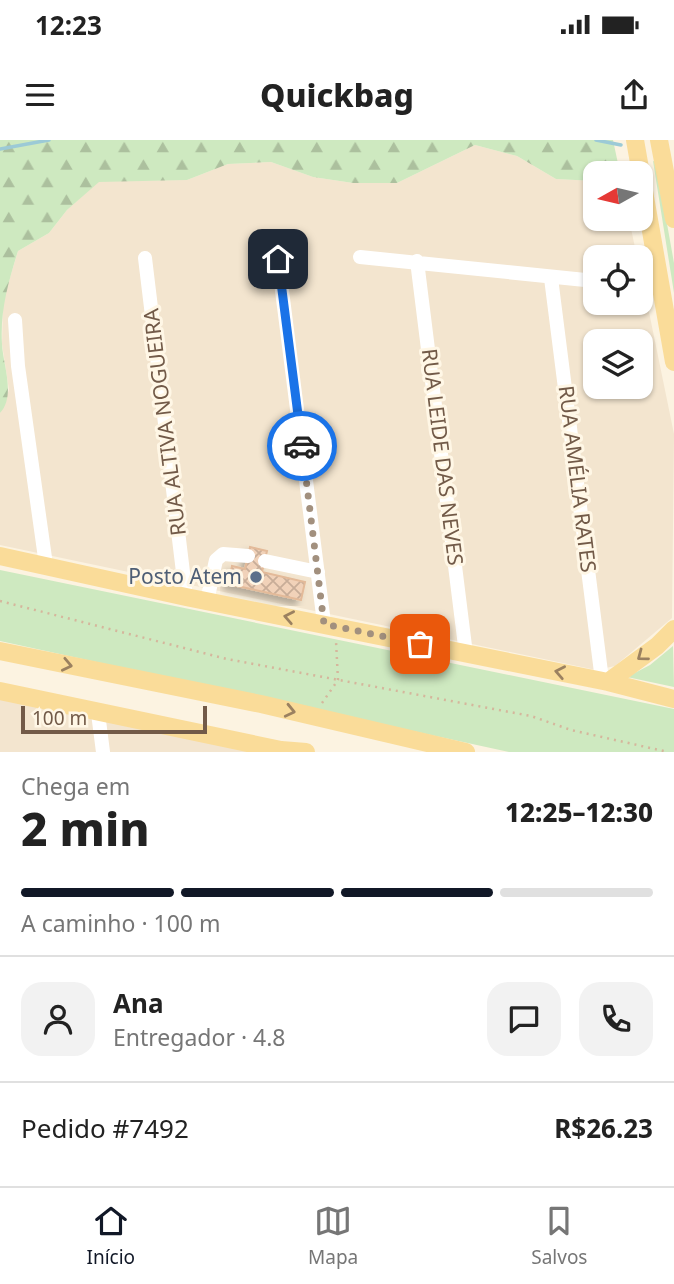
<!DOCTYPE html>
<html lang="pt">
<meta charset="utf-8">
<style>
body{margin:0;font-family:"Noto Sans",sans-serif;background:#f2f2f2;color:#222;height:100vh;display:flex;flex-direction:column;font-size:26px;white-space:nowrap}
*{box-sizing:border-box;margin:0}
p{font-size:23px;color:#767676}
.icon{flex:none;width:38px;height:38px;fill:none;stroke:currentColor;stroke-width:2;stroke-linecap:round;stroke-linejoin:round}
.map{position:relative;height:612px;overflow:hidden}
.side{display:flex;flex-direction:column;background:#fff;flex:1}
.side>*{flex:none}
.needle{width:46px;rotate:262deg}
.tools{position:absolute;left:583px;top:21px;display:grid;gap:14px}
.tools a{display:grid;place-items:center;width:70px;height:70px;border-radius:14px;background:#fff;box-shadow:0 2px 5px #0004;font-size:35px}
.scale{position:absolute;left:21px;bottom:18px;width:186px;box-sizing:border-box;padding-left:7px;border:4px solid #725a48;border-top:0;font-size:19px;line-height:24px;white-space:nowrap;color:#725a48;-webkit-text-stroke:5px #fff7e6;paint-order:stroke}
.pin{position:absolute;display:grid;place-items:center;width:60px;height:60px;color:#fff;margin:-30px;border-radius:14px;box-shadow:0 4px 10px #0006}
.courier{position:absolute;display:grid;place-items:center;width:70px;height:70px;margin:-35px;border:5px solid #1a73e8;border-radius:50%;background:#fff;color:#222;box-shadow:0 2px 9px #0007}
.summary em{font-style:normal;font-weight:800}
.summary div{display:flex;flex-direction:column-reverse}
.summary{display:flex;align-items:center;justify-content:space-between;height:119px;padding:0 21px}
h1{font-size:46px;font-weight:800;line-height:52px}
.bar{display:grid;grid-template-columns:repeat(4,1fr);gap:10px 7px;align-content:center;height:84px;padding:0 21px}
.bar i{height:9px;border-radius:5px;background:#e0e0e0}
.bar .active{background:#111827}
.bar p{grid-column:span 4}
.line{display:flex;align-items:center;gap:18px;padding:0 21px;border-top:2px solid #e0e0e0}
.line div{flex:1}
.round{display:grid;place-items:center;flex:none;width:74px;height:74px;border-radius:21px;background:#f2f2f2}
.status{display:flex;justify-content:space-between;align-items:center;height:49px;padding:0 35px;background:#fff;direction:ltr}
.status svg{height:19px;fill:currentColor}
header{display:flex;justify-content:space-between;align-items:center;height:91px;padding:0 21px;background:#fff;font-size:32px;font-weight:800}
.tab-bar{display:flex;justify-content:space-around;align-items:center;height:98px;border-top:2px solid #e0e0e0;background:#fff;font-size:19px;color:#767676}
.tab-bar a{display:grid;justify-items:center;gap:4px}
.tab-bar .active{color:#111827}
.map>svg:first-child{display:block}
.residential{fill:#f3e5cf;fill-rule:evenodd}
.grass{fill:#cee9c0}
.forest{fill:url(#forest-firs)}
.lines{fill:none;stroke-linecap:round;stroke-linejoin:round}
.stream{stroke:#9ccad6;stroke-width:3.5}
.building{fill:url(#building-cross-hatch);stroke:#e3ba99;stroke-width:2;filter:url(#shadow)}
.path{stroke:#d5b69c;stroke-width:2.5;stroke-dasharray:2 5;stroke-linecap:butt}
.minor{stroke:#fff;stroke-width:14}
.major{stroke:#fadc99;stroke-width:18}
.oneway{stroke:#9b8160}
.done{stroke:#a2907e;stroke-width:7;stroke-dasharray:0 12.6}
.route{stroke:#1a73e8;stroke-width:9}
.service-dot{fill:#5c6f8a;stroke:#fff7e6;stroke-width:2.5}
.labels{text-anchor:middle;stroke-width:6;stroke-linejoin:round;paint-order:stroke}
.street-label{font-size:21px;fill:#725a48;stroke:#fff7e6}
.service-label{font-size:21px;fill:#4e5e75;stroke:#fff7e6;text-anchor:end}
</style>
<div class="status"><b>12:23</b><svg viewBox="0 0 49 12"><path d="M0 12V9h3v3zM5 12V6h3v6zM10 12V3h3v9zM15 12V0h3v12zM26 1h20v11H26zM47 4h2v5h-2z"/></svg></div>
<header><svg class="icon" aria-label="menu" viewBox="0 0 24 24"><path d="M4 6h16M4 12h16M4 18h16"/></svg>Quickbag<svg class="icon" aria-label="share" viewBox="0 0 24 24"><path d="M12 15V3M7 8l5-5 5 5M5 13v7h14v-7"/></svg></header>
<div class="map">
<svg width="674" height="612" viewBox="0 0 674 612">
<defs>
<pattern id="forest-firs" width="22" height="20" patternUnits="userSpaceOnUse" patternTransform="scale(1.75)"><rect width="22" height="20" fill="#cee9c0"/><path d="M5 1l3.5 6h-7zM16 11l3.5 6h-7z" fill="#acc09e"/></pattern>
<pattern id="building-cross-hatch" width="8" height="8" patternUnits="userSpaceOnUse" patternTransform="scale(1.75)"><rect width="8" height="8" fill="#f1d2b9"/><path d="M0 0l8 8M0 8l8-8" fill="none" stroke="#c8ad98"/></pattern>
<filter id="shadow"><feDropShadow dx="-5" dy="5" stdDeviation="3.5" flood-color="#0004"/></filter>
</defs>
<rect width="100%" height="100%" fill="#fcf3e1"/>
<path class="residential" d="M475 5 517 16 556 39 595 41V79H629L637 117H595V163H640L641 133 674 294 672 478 615 526 596 530 0 405V273L9 250 2 204 3 161 18 111 49 93 67 70 99 41 187 40 228 24 271 22 313 37 353 43H397ZM595 201H640V247H595Z
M0 551 282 612H0Z"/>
<path class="grass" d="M653 21 656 22 674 123V153Z
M0 430 674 569V612H509L0 501Z
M673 506 674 547 627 537 650 525Z"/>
<path class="forest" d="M0 0H613L620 33H595V41L556 39 517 16 475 5 397 43H353L313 37 271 22 228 24 187 40 99 42 67 70 49 93 18 111C8 143 0 171 2 204 3 225 16 256 0 273Z"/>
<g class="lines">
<path class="stream" d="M596 0 621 5
M0 9 49 0"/>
</g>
<path class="building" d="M250 407 267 411 262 432 305 442 301 460 228 444 232 426 245 429Z"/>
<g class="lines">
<path class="path" d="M0 461 227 519 531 576 571 590 668 612
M322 563 338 540 336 501"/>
<path class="minor" d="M360 117 595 141
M145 118 186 457
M278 119 324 483
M417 121 466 514
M551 138 602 540
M15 180 18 226 46 425
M265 421 318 432
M207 461 216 420 223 414 248 416
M98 573 103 612"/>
<path class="major" d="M635 0 674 222
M659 0 674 79
M0 416 186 457 608 542 674 559
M0 511 261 564 466 612
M608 542 657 506 674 489
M0 551 281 610 306 612"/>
</g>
<defs><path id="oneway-chevron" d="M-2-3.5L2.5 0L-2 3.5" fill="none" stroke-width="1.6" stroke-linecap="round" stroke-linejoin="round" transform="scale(1.75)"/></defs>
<g class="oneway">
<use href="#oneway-chevron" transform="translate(289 477) rotate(-169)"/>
<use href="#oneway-chevron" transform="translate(642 516) rotate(143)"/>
<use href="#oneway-chevron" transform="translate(67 525) rotate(12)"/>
<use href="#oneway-chevron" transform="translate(560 532) rotate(-169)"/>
<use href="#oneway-chevron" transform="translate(290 571) rotate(13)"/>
</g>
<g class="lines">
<path class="done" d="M302 306 324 484 420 504"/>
<path class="route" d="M278 119 302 306"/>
</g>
<circle class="service-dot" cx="256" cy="437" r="7"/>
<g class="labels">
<g class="street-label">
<text transform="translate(165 282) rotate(-97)" y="7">RUA ALTIVA NOGUEIRA</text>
<text transform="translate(442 317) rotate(83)" y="7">RUA LEIDE DAS NEVES</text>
<text transform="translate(577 339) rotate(83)" y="7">RUA AMÉLIA RATES</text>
</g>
<g class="service-label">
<text x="242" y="444">Posto Atem</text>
</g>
</g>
</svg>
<div class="tools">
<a><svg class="needle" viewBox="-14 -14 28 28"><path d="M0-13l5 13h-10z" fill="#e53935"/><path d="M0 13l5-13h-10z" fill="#767676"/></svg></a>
<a><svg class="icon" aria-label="locate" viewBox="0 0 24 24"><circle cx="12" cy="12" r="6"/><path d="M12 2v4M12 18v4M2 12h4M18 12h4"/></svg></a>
<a><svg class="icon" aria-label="layers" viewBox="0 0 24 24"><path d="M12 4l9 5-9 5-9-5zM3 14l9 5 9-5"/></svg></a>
</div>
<div class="scale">100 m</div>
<div class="pin" style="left:420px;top:504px;background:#ea580c"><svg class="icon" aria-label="bag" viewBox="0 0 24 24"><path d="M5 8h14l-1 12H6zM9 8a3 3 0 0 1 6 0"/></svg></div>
<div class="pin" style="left:278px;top:119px;background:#1f2937"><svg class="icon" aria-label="home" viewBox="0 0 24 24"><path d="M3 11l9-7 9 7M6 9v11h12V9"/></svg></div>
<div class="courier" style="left:302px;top:306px"><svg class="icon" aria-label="car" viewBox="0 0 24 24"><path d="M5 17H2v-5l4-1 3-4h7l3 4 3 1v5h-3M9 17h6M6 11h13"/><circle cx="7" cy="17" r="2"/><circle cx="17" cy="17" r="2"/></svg></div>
</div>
<section class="side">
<div class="summary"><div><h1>2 min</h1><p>Chega em</p></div><em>12:25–12:30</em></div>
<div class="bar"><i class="active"></i><i class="active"></i><i class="active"></i><i></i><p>A caminho · 100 m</p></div>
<div class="line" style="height:126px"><a class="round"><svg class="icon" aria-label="person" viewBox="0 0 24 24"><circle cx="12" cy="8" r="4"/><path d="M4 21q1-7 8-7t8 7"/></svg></a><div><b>Ana</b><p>Entregador · 4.8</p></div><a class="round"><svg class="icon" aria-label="chat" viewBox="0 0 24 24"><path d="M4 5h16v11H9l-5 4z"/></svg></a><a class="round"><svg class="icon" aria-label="phone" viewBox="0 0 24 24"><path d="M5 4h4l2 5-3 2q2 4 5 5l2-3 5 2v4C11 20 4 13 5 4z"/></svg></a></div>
<div class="line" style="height:91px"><div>Pedido #7492</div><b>R$26.23</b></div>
</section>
<nav class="tab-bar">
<a class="active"><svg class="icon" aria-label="home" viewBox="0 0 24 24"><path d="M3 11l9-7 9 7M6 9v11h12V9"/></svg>Início</a>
<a><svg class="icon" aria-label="map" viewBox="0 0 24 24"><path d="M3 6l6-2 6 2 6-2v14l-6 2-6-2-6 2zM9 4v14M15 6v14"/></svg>Mapa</a>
<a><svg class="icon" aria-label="saved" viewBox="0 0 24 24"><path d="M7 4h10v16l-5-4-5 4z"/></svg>Salvos</a>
</nav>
